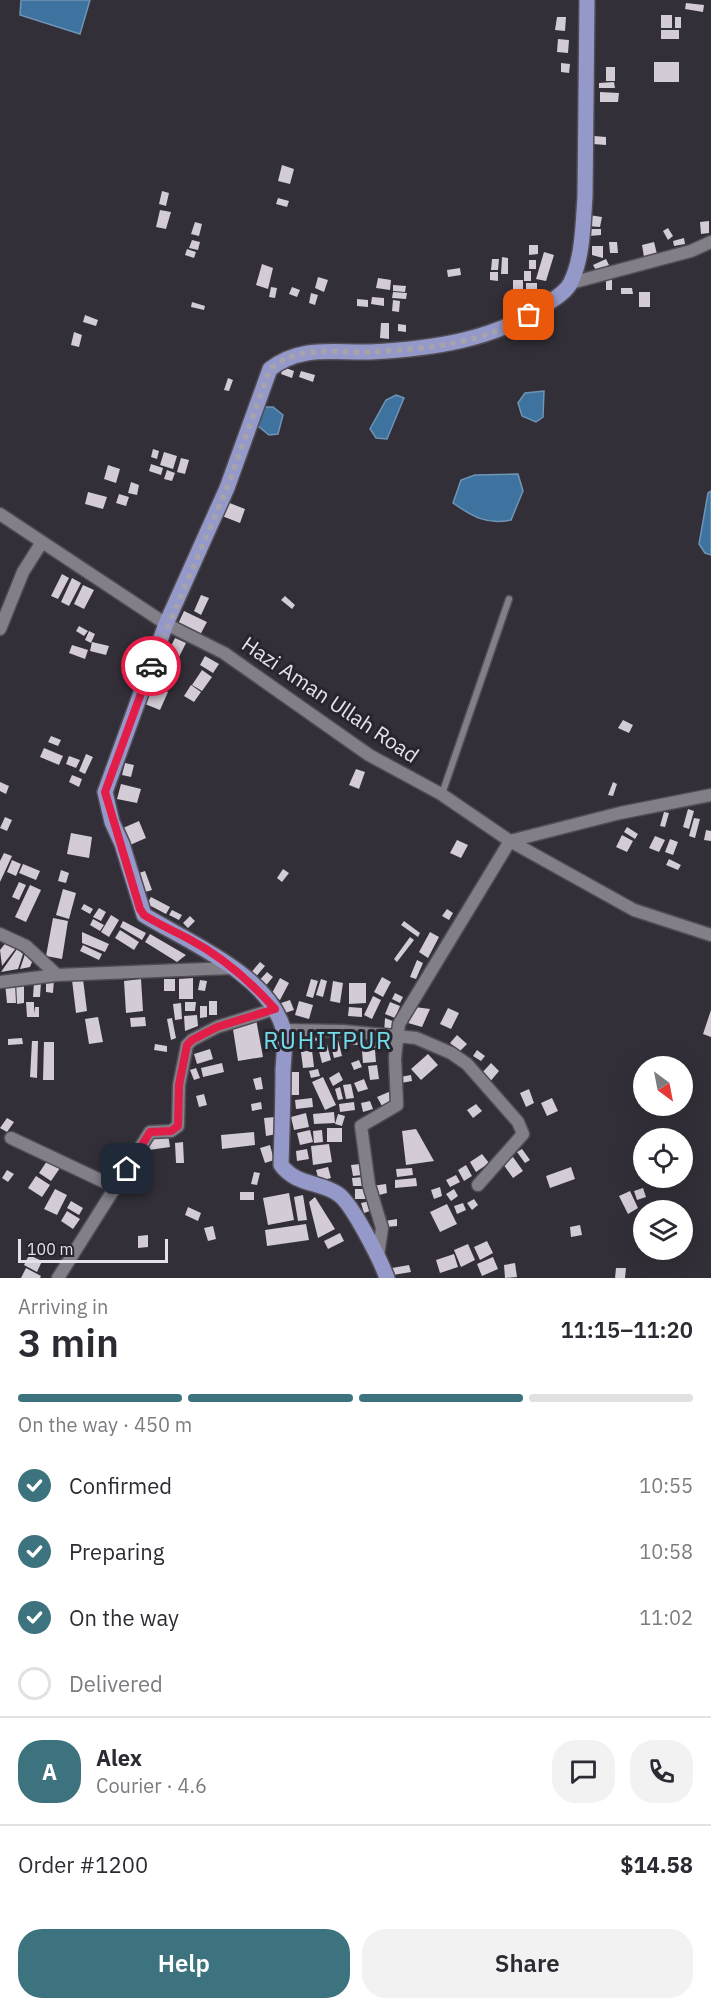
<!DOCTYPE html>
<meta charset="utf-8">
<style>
body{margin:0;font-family:"IBM Plex Sans",sans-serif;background:#f2f2f3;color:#2b2b33;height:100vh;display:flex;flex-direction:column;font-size:22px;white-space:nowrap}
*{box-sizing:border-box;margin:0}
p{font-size:20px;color:#7c7c81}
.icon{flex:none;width:33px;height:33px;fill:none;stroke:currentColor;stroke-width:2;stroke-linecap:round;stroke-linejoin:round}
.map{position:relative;height:1278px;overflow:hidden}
.panel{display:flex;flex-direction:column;background:#fff;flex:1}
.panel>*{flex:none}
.needle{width:39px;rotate:148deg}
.buttons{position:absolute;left:633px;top:1056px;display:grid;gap:12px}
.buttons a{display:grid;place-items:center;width:60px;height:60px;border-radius:50%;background:#fff;box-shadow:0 6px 24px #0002;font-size:30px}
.scale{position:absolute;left:18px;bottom:15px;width:150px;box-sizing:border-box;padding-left:6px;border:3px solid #e4e2e8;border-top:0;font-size:16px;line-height:21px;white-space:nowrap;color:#e4e2e8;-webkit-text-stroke:4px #28252e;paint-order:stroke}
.pin{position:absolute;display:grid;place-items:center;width:51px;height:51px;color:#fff;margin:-26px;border-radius:12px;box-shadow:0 3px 9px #0006}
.courier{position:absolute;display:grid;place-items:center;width:60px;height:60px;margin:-30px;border:4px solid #e11d48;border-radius:50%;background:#fff;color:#222;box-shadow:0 2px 8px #0007}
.headline em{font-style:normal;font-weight:600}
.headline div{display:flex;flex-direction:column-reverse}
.headline{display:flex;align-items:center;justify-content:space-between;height:102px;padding:0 18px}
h1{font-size:39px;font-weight:600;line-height:45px}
.bar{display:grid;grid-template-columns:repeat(4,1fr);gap:9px 6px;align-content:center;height:72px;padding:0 18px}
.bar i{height:8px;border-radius:4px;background:#e1e1e2}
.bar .on{background:#3d737e}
.bar p{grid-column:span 4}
.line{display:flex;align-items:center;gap:15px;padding:0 18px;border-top:2px solid #e1e1e2}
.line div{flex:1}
.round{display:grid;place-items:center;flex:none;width:63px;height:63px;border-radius:24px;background:#f2f2f3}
ol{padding:0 18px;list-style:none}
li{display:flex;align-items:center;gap:18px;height:66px}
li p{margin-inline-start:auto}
li .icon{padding:6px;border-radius:50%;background:#3d737e;color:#fff;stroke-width:4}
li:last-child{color:#7c7c81}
li i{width:33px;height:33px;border:3px solid #e1e1e2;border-radius:50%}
.button{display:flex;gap:12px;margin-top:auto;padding:12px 18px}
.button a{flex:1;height:69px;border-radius:24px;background:#3d737e;color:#fff;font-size:24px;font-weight:600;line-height:69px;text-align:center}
.button a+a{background:#f2f2f3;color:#2b2b33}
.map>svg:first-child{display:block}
.water{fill:#3d739e;stroke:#6f94b4;stroke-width:1.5}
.building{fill:#d3cbd6}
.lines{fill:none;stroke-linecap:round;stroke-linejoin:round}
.service-casing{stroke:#4f4c53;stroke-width:9}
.minor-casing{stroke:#4f4c53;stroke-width:15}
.primary-casing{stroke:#4f4c53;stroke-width:18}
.service{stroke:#827f89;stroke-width:6}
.minor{stroke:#827f89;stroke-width:12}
.primary{stroke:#9599c9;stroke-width:15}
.done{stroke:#a6a3aa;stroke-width:6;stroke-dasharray:0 10.8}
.route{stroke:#e11d48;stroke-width:8}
.labels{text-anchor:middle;stroke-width:6;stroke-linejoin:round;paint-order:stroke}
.street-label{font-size:21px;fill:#e4e2e8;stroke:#28252e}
.quarter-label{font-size:24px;letter-spacing:1.5px;fill:#72dce9;stroke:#28252e}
</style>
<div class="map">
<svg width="711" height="1278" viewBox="0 0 711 1278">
<rect width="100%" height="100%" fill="#322f38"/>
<path class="water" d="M21 0H90L80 34 20 15Z
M544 391 543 417 536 422 522 416 518 403 525 393Z
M396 395 404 398 387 439 376 438 370 429 386 400Z
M265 407H273L283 415 278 434 269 435 253 422 257 410Z
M518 474 523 491 511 520C487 525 473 517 453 503L461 480 475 475Z
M711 491V555L705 553 699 544 708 493Z"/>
<path class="building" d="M686 3 704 5 703 12 685 9Z
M661 15H672V28H661Z
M557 17H566L565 31 555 30Z
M675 17H681V28H675Z
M661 30H679V39H661Z
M558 39 569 40 568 53 557 52Z
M654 62H679V82H654Z
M561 63 570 64 569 73 561 72Z
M606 67H615V81H606Z
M614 82 615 88H599V83Z
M600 92 619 93 618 102H600Z
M594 136 606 137V145L593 144Z
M282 165 294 169 290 184 278 181Z
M162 191 169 193 166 206 159 204Z
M278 198 289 201 287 207 276 204Z
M160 210 171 212 166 229 156 227Z
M589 215 602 217 600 227 588 226Z
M709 221V233L701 234 700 222Z
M195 222 202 224 199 236 191 234Z
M668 228 673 236 668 240 663 231Z
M589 229H601V235L589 236Z
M684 238 685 244 674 246 673 241Z
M192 240 200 242 198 250 189 248Z
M609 242H617L618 253H610Z
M654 242 657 254 644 257 642 245Z
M529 245H538V254L529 255Z
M592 246H603V258L592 255Z
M187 249 196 252 194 258 185 255Z
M544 252 554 255 546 281 536 279Z
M502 257 508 258V274H501Z
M492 259H499L498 270H491Z
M606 259 609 265 597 272 593 265Z
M529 260H536V269H529Z
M262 264 273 268 268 289 256 285Z
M460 268 461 275 448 277 447 270Z
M524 271H531V281H524Z
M490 272H498V281L490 280Z
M318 277 328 280 324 292 315 288Z
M378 278 391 280 390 290 376 288Z
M612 279V290H606V280Z
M513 280H523V291H513Z
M526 283H537V291H526Z
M393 285 406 286 405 292 393 291Z
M271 287 277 288 275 298 269 297Z
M292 287 300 290 297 297 289 294Z
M621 288H632L633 294H621Z
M393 292 407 293 406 299 392 298Z
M639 292H650V307H639Z
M311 293 318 295 315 305 309 303Z
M372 297 384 298V306L371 304Z
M357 299 368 300V307L357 306Z
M393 300 400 301 399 312 392 311Z
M192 302 205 306 204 310 191 307Z
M85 315 98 320 96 326 83 322Z
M381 323H389V339L380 338Z
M398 324 406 325V332L398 331Z
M74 332 82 335 79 347 71 345Z
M283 367 294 371 292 378 281 374Z
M301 371 315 375 313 382 299 377Z
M228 378 233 380 229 391 224 390Z
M153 449 159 451 157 459 151 457Z
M164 452 177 456 173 469 160 465Z
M181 458 189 460 185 474 177 472Z
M151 464 163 468 161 475 149 471Z
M108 465 120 469 116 483 104 479Z
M167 470 175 473 172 481 164 479Z
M131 482 139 485 137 495 128 493Z
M88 492 107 497 103 509 85 504Z
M119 494 129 497 126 506 116 503Z
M227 502 245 509 240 523 222 516Z
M62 574 69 578 58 599 51 596Z
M72 578 81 583 69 606 61 602Z
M83 585 94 590 84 609 74 604Z
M201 595 209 598 201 615 194 611Z
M285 596 295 605 292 609 281 600Z
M184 611 207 622 200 635 178 624Z
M79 626 88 631 84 636 76 631Z
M89 631 95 634 91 643 85 640Z
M175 638 186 643 174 667 163 662Z
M92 642 109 646 106 655 90 651Z
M72 645 88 650 85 659 69 653Z
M205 656 219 664 213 673 200 665Z
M164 665 174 670 166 685 156 680Z
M202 670 212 677 202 691 192 685Z
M153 685 168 692 160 710 145 704Z
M191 685 201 692 194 702 184 696Z
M623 720 633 725 629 733 618 728Z
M51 736 61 740 58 746 48 742Z
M44 748 63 756 59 765 40 757Z
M86 754 93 757 85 774 79 771Z
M69 756 80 760 76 768 66 764Z
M125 763 134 765 131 777 122 775Z
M356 769 365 772 359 789 349 785Z
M72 775 82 779 79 787 69 782Z
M0 782 9 786 6 794 0 791Z
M613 782 617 784 613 796 608 795Z
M121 784 141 789 137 803 117 799Z
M688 809 694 811 689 829 683 827Z
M664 812 669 813 665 827 660 826Z
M5 817 12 820 7 831 0 828Z
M694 818 700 819 695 838 689 836Z
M139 821 146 838 130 845 123 828Z
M627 827 638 834 635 839 624 832Z
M706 830 711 831V841L704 840Z
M71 833 92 837 89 858 67 854Z
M622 835 633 841 627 852 616 847Z
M655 836 665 840 659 852 649 848Z
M670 839 678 842 673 855 665 852Z
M457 840 468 845 461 858 450 853Z
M4 853 12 856 0 882V861Z
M669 859 681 865 678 870 666 865Z
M12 860 21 864 16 876 7 872Z
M23 864 40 871 36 880 19 873Z
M283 869 289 873 282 882 277 878Z
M61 870 69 873 66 883 58 881Z
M145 871 152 890 145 892 139 873Z
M19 882 26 885 19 900 12 897Z
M30 885 41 890 26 922 15 917Z
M63 889 76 893 69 919 56 915Z
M151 897 170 907 166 914 147 904Z
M84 904 93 909 90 914 81 909Z
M99 908 106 912 101 921 93 917Z
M447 909 453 913 449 920 442 916Z
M172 910 182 915 179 920 169 915Z
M111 915 119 920 109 937 101 932Z
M190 916 195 921 188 928 183 923Z
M53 918 68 921 62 959 46 956Z
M93 919 104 925 100 931 90 925Z
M123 921 146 933 142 940 120 927Z
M404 921 420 933 418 937 401 925Z
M120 930 139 942 134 950 115 938Z
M82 932 109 944 105 952 82 943Z
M430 932 439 937 428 958 419 952Z
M150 934 186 955 177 962 145 942Z
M410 937 414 940 397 962 394 959Z
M7 941 16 948 2 966 0 950Z
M83 945 102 954 99 960 80 951Z
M17 949 23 954 18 969 1 972Z
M25 954 32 962 30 967 20 969Z
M417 960 423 963 416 979 410 977Z
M260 962 265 966 254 979 249 975Z
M267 972 273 977 263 989 256 984Z
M382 977 391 982 383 997 374 992Z
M193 978V999H179V979Z
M280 978 289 983 280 1000 271 995Z
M46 979H54L53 993 46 992Z
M83 979 87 1011 76 1013 72 980Z
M141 979 143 1011 126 1013 124 981Z
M164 979H175V991H164Z
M311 979 318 981 313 998 306 996Z
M321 979 327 981 323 997 316 995Z
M200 980 207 981 205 991 198 990Z
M16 981H24V1003L17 1004Z
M333 981 343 983 340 1003 330 1001Z
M15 982 16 1003H7L5 983Z
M34 982H41L40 997H33Z
M349 983H366V1003L349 1004Z
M395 993 403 997 400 1003 392 999Z
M373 996 381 1000 372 1019 364 1015Z
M290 1000 294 1010 285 1013 281 1003Z
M209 1001H217V1015H209Z
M299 1001 313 1005 309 1019 295 1015Z
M26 1002H34V1014L35 1007H39V1017H27Z
M185 1002H196L195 1011H185Z
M390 1002 400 1006 395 1018 385 1014Z
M181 1003 182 1019 175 1020 173 1004Z
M200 1006H207V1017L200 1018Z
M349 1007 362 1008V1017L348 1016Z
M415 1007 430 1009 422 1027 408 1023Z
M448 1008 459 1013 451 1029 440 1024Z
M711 1010V1037L703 1034Z
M197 1015 198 1026 185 1031 184 1016Z
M98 1017 103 1042 89 1044 85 1019Z
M145 1017 146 1026 131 1027 130 1018Z
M172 1018 176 1038 171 1040 167 1019Z
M385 1018 395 1022 394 1034 384 1033Z
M256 1019 263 1057 238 1061 232 1023Z
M304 1034H321V1041L304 1040Z
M359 1034 360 1045 343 1044V1035Z
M457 1035 467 1044 460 1051 450 1043Z
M369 1037 379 1038 378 1048H366Z
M22 1038 23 1044 8 1045V1039Z
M338 1040 342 1056 334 1058 330 1042Z
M32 1041H38L37 1078 30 1077Z
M44 1042H54V1080H43Z
M155 1044 167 1046V1052L154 1050Z
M327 1045 331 1060 322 1063 318 1047Z
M210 1049 213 1059 197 1064 194 1054Z
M312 1050 314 1067 303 1068 301 1052Z
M375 1050 376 1062 363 1063 362 1051Z
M477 1050 485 1056 481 1061 473 1056Z
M428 1054 438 1065 421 1080 411 1069Z
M359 1060 362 1067 354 1070 351 1063Z
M222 1063 224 1072 203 1077 201 1068Z
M491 1063 499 1071 489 1083 480 1075Z
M377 1065 379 1079 370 1080 368 1066Z
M196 1068 200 1078 194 1080 190 1070Z
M318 1069 320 1076 311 1078 309 1071Z
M291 1072H299V1095H290Z
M339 1072 343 1080 333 1086 329 1078Z
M411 1075 412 1081 401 1083 400 1077Z
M261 1077 263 1089 256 1090 253 1079Z
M323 1077 336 1105 325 1110 312 1082Z
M364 1079 368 1089 358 1092 354 1083Z
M351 1084 354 1098 346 1099 343 1085Z
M340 1087 343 1099 338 1100 335 1089Z
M529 1089 534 1103 526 1107 520 1093Z
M391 1091 395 1099 382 1106 377 1097Z
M204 1094 207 1105 199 1107 196 1096Z
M312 1098 313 1107 296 1109 295 1100Z
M552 1098 558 1111 547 1116 541 1103Z
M370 1101 373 1109 363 1112 361 1103Z
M261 1102 262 1109 252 1111 251 1104Z
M354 1102 355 1110 340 1112 339 1104Z
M476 1104 482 1111 473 1118 467 1110Z
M334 1112 335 1123 314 1124 313 1114Z
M306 1113 309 1127 294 1130 291 1117Z
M338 1114 345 1116 342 1126 335 1124Z
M275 1117 277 1134 266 1136 264 1118Z
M7 1118 14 1122 7 1132 0 1128Z
M327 1128H342V1142H327Z
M416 1129 434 1161 406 1165 402 1131Z
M310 1130 313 1142 300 1145 297 1133Z
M322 1130 323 1142 314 1143 313 1131Z
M254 1132 255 1145 222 1149 221 1135Z
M168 1134 170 1147 149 1150 148 1137Z
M183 1142 184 1163H176L175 1143Z
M329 1144 332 1162 313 1165 311 1146Z
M270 1145 274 1160 265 1163 260 1148Z
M307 1149 309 1159 297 1161 296 1151Z
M522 1149 530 1160 525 1163 517 1152Z
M482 1154 489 1163 476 1172 470 1162Z
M513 1157 523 1171 513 1178 503 1164Z
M47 1161 60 1168 51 1181 39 1173Z
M360 1164 362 1175 353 1176 351 1165Z
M466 1165 472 1176 464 1181 458 1170Z
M328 1167 331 1178 319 1181 316 1170Z
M571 1167 575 1179 550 1188 546 1176Z
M412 1168 413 1175 397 1177 396 1169Z
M7 1170 14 1174 8 1182 2 1178Z
M254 1172 260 1173 257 1185 251 1184Z
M456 1175 460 1182 450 1187 446 1180Z
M36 1176 50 1185 42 1197 28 1188Z
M364 1177V1186H353L352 1178Z
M416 1178 417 1186 395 1188V1180Z
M386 1184 387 1193 375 1196 372 1186Z
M440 1187 442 1196 434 1199 431 1190Z
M643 1188 646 1197 637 1200 634 1191Z
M55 1189 67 1195 57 1215 44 1209Z
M355 1189H367V1199H355Z
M454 1189 458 1196 451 1201 446 1194Z
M630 1191 638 1208 628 1214 619 1196Z
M240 1192H254V1200H240Z
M289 1193 294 1220 268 1225 263 1198Z
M303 1195 307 1220 298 1221 294 1197Z
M315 1197 335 1229 318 1238 309 1202Z
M474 1199 478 1205 472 1210 467 1203Z
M71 1201 83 1208 79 1215 67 1208Z
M370 1201 373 1210 364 1213 361 1203Z
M463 1203 466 1210 457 1214 454 1206Z
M447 1204 457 1224 440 1232 430 1212Z
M188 1207 201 1213 198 1221 185 1215Z
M67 1211 80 1219 73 1229 61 1221Z
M397 1219V1226L386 1227 385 1221Z
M306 1224 309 1240 267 1246 265 1230Z
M580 1225 582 1235 571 1237 570 1227Z
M213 1226 216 1239 208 1241 204 1228Z
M340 1233 344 1241 328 1249 324 1241Z
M148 1235V1247L138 1248V1236Z
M487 1241 493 1253 480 1260 474 1247Z
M468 1244 475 1260 461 1267 454 1250Z
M454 1254 458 1267 440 1273 436 1260Z
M29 1255 42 1261 37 1272 24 1265Z
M493 1257 498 1269 482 1276 477 1264Z
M515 1263 517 1277 505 1278 504 1265Z
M409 1265 411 1272 393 1275 392 1268Z
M26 1268 41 1276 40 1278H21Z
M616 1268H626L625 1278H615Z"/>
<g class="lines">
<defs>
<path id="service" d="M442 794 509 599"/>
<path id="minor" d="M571 283 691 251 711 242
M0 514 166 624 224 653 369 755 441 794 510 841 634 910 711 935
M0 629 23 572 42 542
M0 934 26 946 57 975
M0 982 57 975 231 968
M284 1030 343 1031 416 1038 451 1053 467 1064 518 1122 523 1134 478 1185
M11 1138 115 1187
M378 1256 382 1228 369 1185 361 1126 397 1105 395 1058 399 1024 510 841 620 813 711 795
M58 1278 150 1132 171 1131 178 1126 179 1085 187 1045 192 1040 217 1027 275 1009"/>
<path id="primary" d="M387 1278C381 1261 352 1203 338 1194 319 1181 297 1186 281 1165 282 1133 283 1101 283 1069 284 1056 286 1040 283 1028 267 974 188 942 144 915L122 844 112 822 105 792 166 624 227 488 270 369C301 345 333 353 370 352 431 349 497 340 548 303 556 298 567 291 571 282 583 257 583 223 585 197L587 0"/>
</defs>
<use href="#service" class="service-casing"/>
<use href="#minor" class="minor-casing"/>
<use href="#primary" class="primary-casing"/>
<use href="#service" class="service"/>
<use href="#minor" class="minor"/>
<use href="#primary" class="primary"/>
</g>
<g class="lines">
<path class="done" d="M151 666 227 488 270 369C301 344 334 353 370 352 423 349 484 344 529 315"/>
<path class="route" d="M127 1169 150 1132 171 1131 178 1126 179 1085 187 1045 192 1040 217 1027 275 1009C251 982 221 956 189 939 174 931 158 924 144 915L140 909 105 792 151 666"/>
</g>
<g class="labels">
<g class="street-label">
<text transform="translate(330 700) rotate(34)" y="7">Hazi Aman Ullah Road</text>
</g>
<g class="quarter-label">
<text x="328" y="1049">RUHITPUR</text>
</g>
</g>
</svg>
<div class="buttons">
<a><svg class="needle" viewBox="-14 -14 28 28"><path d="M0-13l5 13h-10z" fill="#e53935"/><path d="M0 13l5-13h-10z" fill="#7c7c81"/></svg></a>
<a><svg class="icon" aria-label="locate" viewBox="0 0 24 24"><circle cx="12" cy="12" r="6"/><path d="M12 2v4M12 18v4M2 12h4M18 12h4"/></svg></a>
<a><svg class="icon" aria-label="layers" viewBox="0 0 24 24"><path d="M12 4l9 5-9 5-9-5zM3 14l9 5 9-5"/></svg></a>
</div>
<div class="scale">100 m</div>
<div class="pin" style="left:529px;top:315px;background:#ea580c"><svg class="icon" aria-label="bag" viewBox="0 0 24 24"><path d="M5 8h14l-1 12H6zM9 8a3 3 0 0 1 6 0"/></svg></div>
<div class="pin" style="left:127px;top:1169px;background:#1f2937"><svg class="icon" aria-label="home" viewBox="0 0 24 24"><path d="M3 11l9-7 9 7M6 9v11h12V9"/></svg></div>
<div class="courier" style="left:151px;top:666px"><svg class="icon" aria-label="car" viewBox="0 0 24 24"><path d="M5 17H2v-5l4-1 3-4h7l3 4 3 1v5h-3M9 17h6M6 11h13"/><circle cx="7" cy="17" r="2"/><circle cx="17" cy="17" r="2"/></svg></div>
</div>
<section class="panel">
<div class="headline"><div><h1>3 min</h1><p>Arriving in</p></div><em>11:15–11:20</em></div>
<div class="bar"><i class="on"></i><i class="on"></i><i class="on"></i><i></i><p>On the way · 450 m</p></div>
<ol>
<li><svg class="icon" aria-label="check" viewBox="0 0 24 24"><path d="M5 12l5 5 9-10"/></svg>Confirmed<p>10:55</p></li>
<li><svg class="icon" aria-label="check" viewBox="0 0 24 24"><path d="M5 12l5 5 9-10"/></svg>Preparing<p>10:58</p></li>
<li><svg class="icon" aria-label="check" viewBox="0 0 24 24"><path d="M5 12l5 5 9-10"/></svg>On the way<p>11:02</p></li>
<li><i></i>Delivered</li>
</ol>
<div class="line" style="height:108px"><b class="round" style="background:#3d737e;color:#fff">A</b><div><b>Alex</b><p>Courier · 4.6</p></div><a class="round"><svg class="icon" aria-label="chat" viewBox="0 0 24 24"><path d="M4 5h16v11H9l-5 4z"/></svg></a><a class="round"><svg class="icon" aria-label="phone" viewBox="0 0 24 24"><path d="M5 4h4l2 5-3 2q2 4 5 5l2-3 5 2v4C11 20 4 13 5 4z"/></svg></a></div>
<div class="line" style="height:78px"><div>Order #1200</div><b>$14.58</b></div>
<div class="button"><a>Help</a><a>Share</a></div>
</section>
